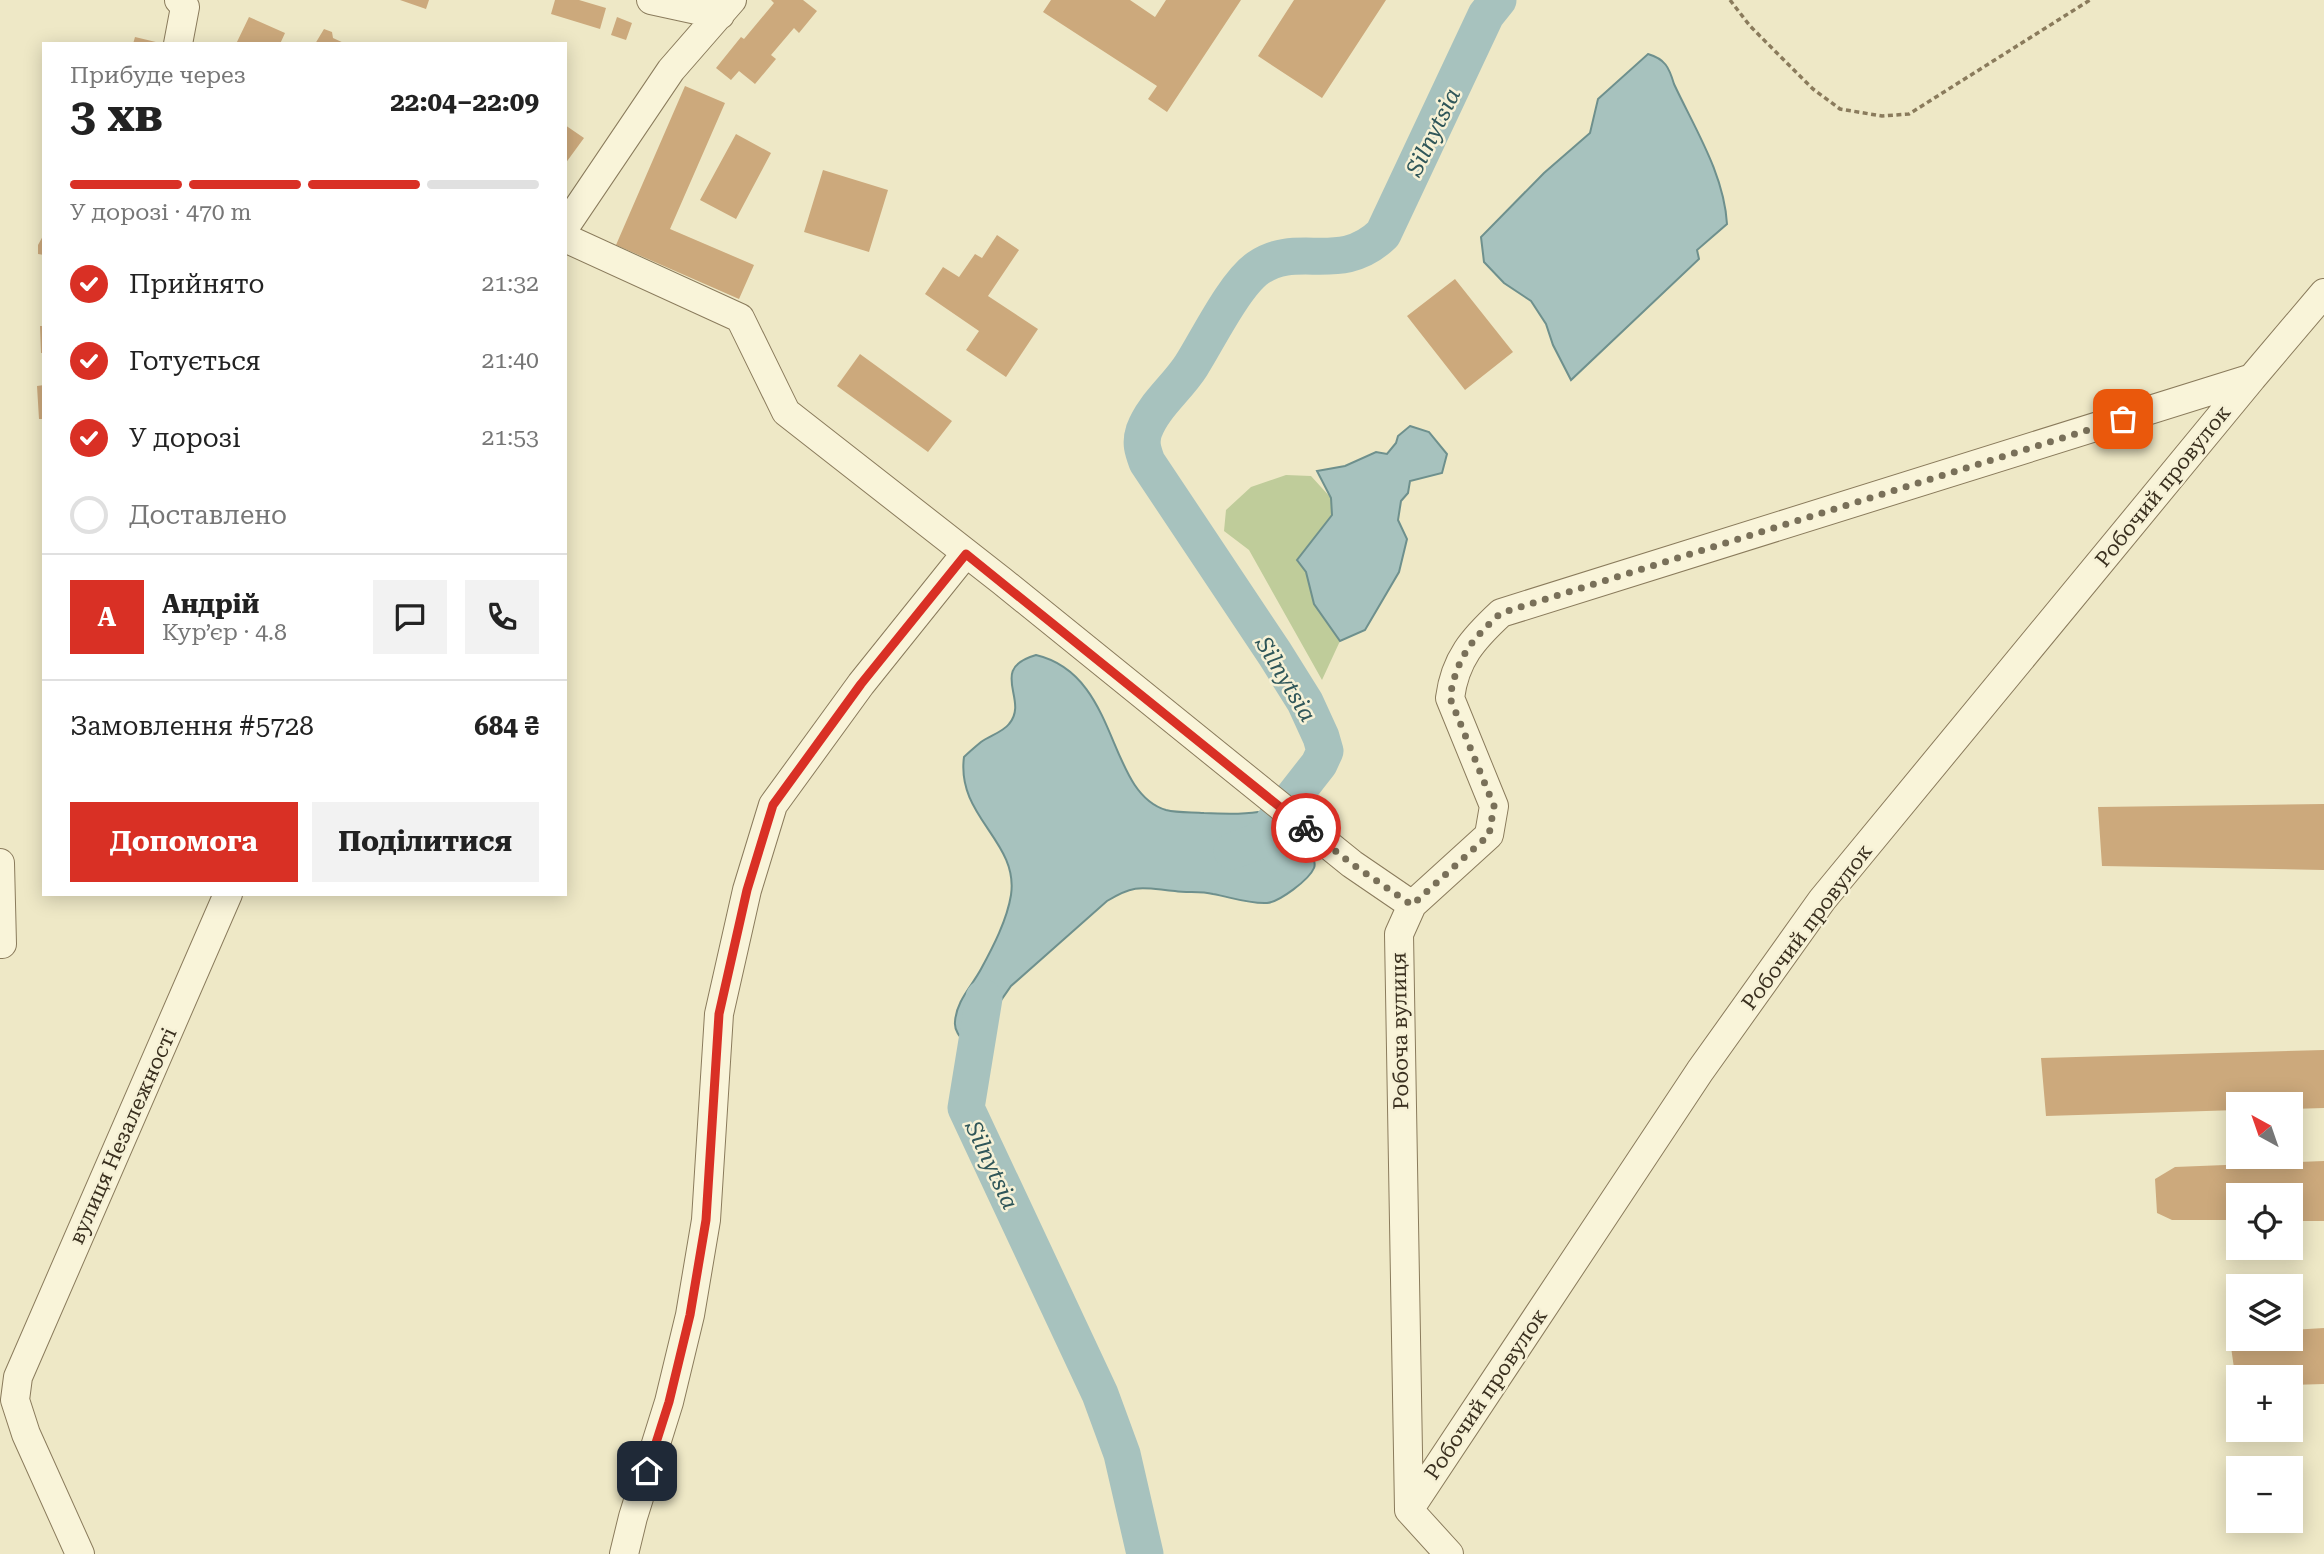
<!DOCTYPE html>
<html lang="uk">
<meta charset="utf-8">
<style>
body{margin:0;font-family:"Roboto Serif",serif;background:#f2f2f2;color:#222;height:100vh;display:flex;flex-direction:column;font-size:26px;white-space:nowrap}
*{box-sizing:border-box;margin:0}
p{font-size:23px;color:#767676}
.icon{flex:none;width:38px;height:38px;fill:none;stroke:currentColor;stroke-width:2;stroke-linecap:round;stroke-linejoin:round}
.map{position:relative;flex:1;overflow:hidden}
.panel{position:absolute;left:42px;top:42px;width:525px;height:854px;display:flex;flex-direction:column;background:#fff;border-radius:0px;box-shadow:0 4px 18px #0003}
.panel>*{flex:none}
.needle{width:46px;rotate:320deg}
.tools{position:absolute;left:2226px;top:1092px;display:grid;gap:14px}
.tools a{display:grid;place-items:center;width:77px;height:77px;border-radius:0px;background:#fff;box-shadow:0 4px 18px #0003;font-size:35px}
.pin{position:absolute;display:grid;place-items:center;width:60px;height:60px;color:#fff;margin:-30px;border-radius:14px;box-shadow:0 4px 10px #0006}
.courier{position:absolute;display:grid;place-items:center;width:70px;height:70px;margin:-35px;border:5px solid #d93025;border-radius:50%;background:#fff;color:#222;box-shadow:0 2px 9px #0007}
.summary em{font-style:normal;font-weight:700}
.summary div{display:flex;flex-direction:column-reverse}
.summary{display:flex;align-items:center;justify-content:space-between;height:119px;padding:0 28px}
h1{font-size:46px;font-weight:700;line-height:52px}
.bar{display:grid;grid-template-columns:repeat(4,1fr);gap:10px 7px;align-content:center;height:84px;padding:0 28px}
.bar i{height:9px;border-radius:5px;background:#e0e0e0}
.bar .active{background:#d93025}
.bar p{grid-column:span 4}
.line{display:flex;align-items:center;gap:18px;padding:0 28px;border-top:2px solid #e0e0e0}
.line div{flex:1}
.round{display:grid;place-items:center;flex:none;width:74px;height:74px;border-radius:0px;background:#f2f2f2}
ol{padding:0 28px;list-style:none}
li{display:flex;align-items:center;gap:21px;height:77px}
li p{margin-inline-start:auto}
li .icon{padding:7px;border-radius:50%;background:#d93025;color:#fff;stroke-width:4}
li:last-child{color:#767676}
li i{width:38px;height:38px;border:4px solid #e0e0e0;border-radius:50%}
.primary-button{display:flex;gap:14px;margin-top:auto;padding:14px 28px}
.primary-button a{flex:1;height:80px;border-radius:0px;background:#d93025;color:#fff;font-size:28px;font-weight:700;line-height:80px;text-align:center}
.primary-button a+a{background:#f2f2f2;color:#222}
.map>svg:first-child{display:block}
.green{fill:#bfcc9a}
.water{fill:#a7c2be;stroke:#6e908d;stroke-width:2}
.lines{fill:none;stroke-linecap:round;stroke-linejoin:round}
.river{stroke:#a7c2be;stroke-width:37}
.building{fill:#cca97c}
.minor-casing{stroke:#8a7b5c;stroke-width:30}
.path{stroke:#8a7b5c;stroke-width:3.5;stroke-dasharray:5 3.5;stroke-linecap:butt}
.minor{stroke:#f9f4d9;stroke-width:28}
.done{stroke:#797059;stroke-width:7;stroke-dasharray:0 12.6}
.route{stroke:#d93025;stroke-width:9}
.labels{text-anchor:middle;stroke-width:5;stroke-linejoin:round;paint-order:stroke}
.street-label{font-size:21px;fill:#3a301f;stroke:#f6f1d6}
.water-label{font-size:23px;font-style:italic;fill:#2f5659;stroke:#f6f1d6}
</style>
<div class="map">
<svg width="2324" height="1554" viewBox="0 0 2324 1554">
<rect width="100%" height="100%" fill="#eee8c6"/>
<path class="green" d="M1286 475 1311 476 1331 498 1332 515 1297 560 1306 571 1314 604 1340 641 1322 680 1249 550 1224 531 1226 510 1251 487Z"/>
<path class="water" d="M1648 54C1665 59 1669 67 1674 84 1695 129 1724 174 1727 224L1697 250 1699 259 1571 380 1553 345 1546 324 1531 301 1504 283 1484 262 1481 237 1544 173 1590 133 1598 99Z
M1410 426 1429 432 1447 454 1442 473 1410 481 1408 493 1401 501 1398 520 1407 539 1399 572 1365 630 1340 641 1314 604 1306 572 1297 560 1332 515 1331 498 1317 471 1345 466 1376 452 1387 454 1396 443 1398 436Z
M1036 655C1120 675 1106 792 1166 810 1178 813 1192 812 1204 813 1222 814 1240 815 1258 812L1310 853C1313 858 1316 863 1314 868 1309 880 1279 902 1267 903 1249 904 1230 897 1213 894 1200 891 1187 893 1175 891 1143 888 1136 883 1107 901L1011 986 993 1012 985 1041 980 1047 967 1045C961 1038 954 1031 955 1022 956 1001 972 986 981 969 993 947 1007 920 1011 895 1019 841 956 817 964 757 969 752 975 747 981 742 989 736 1003 732 1009 724 1030 700 987 669 1036 655Z"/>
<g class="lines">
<path class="river" d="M1232 851 1259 841 1319 764 1325 751 1321 737 1305 702 1275 654 1147 462C1143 451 1140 443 1144 431 1153 406 1177 388 1191 366 1207 341 1234 285 1258 268 1298 240 1340 276 1383 234L1486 15 1498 0
M984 998 966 1108 1100 1394 1122 1454 1145 1554"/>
</g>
<path class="building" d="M400 0H429L426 9Z
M555 0H579L606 8 600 29 551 14Z
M771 0H803L817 11 799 33 794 28 771 55 776 59 755 84 739 71 731 80 716 68 741 37 744 39 774 3Z
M1051 0H1130L1155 17 1166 0H1241L1167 112 1148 99 1157 86 1043 12Z
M1294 0H1386L1322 98 1258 56Z
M249 17 285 33 280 44H236Z
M617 17 632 23 626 40 611 35Z
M324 29 332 32 333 38 346 44H315Z
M135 37 160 43V44H133Z
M685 86 725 103 670 229 754 265 739 299 616 245Z
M565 125 584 138 565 164Z
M736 134 771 153 736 219 700 200Z
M823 170 888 190 869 252 804 232Z
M44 234V255L38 254V245Z
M997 235 1019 250 988 296 1038 329 1006 377 966 350 979 331 925 294 943 267 959 277 975 254 982 258Z
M1455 279 1513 352 1465 390 1407 316Z
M40 326H44V353H41Z
M860 354 952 421 928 452 837 386Z
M44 385V419H39L37 386Z
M2324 804V870L2102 866 2098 807Z
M2324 1050V1108L2291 1109V1104H2238V1110L2046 1116 2041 1058Z
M2324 1161V1221H2291V1195H2238V1220H2172L2157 1213 2155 1179 2175 1167Z
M2324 1328V1384L2291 1385V1377H2238L2237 1389 2229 1333 2238 1332V1339H2291V1330Z"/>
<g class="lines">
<defs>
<path id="minor" d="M651 0 720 15
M178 44 185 7 179 0
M565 227 671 70 732 0
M565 238 740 318 786 412 1002 581 1352 864 1412 905
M0 863 2 944
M1409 1510 1700 1071 1822 900 2252 378
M80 1554 26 1434 15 1400 18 1377 228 894
M624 1554 633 1517 669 1402 690 1315 706 1220 719 1014 747 890 773 805 861 684 966 553
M1449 1554 1409 1510 1399 934 1412 905 1489 835 1494 806 1450 698C1455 659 1473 639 1501 613L2252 378 2324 293"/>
</defs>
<use href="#minor" class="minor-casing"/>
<path class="path" d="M1730 0 1750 26 1813 89 1840 109 1882 116 1909 114 2090 0"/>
<use href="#minor" class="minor"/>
</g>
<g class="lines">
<path class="done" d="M1306 828 1352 864 1412 905 1489 835 1494 806 1450 698C1456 658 1472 639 1501 613L2123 419"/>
<path class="route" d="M647 1471 669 1402 690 1315 706 1220 719 1014 747 890 773 805 861 684 966 554 1306 828"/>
</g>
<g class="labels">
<g class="street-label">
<text transform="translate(2163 486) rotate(-51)" y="7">Робочий провулок</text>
<text transform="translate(1807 927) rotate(-53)" y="7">Робочий провулок</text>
<text transform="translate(1400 1031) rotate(-91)" y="7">Робоча вулиця</text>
<text transform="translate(123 1136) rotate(-66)" y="7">вулиця Незалежності</text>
<text transform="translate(1486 1394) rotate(-56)" y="7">Робочий провулок</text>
</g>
<g class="water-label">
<text transform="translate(1433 132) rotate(-64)" y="8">Silnytsia</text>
<text transform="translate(1286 679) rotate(59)" y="8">Silnytsia</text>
<text transform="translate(992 1165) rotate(65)" y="8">Silnytsia</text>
</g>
</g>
</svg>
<div class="tools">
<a><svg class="needle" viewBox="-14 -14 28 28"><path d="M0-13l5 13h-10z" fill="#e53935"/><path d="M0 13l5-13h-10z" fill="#767676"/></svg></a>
<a><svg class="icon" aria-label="locate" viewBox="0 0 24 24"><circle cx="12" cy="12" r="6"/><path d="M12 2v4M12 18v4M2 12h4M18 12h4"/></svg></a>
<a><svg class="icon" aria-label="layers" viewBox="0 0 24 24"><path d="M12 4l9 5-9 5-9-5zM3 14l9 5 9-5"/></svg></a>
<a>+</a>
<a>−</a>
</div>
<div class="pin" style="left:2123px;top:419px;background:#ea580c"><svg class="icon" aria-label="bag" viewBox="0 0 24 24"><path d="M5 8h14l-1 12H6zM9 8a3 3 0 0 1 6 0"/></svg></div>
<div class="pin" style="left:647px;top:1471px;background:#1f2937"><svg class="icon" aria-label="home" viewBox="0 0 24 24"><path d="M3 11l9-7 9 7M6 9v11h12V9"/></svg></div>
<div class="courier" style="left:1306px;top:828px"><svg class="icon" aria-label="bike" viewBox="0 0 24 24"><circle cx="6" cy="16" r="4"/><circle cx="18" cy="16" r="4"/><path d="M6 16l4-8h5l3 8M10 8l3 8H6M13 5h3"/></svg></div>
<section class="panel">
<div class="summary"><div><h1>3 хв</h1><p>Прибуде через</p></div><em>22:04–22:09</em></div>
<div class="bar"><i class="active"></i><i class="active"></i><i class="active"></i><i></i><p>У дорозі · 470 m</p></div>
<ol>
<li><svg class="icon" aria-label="check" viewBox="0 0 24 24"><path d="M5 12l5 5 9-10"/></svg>Прийнято<p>21:32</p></li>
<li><svg class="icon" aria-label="check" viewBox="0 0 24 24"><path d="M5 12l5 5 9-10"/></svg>Готується<p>21:40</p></li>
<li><svg class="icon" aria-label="check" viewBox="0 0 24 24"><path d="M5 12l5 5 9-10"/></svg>У дорозі<p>21:53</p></li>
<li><i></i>Доставлено</li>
</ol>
<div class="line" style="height:126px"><b class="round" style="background:#d93025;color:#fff">А</b><div><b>Андрій</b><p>Кур’єр · 4.8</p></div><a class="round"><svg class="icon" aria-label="chat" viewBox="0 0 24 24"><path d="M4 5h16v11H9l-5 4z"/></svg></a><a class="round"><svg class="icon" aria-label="phone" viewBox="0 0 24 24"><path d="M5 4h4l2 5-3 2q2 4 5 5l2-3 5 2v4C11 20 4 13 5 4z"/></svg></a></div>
<div class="line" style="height:91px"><div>Замовлення #5728</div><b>684 ₴</b></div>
<div class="primary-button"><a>Допомога</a><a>Поділитися</a></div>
</section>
</div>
